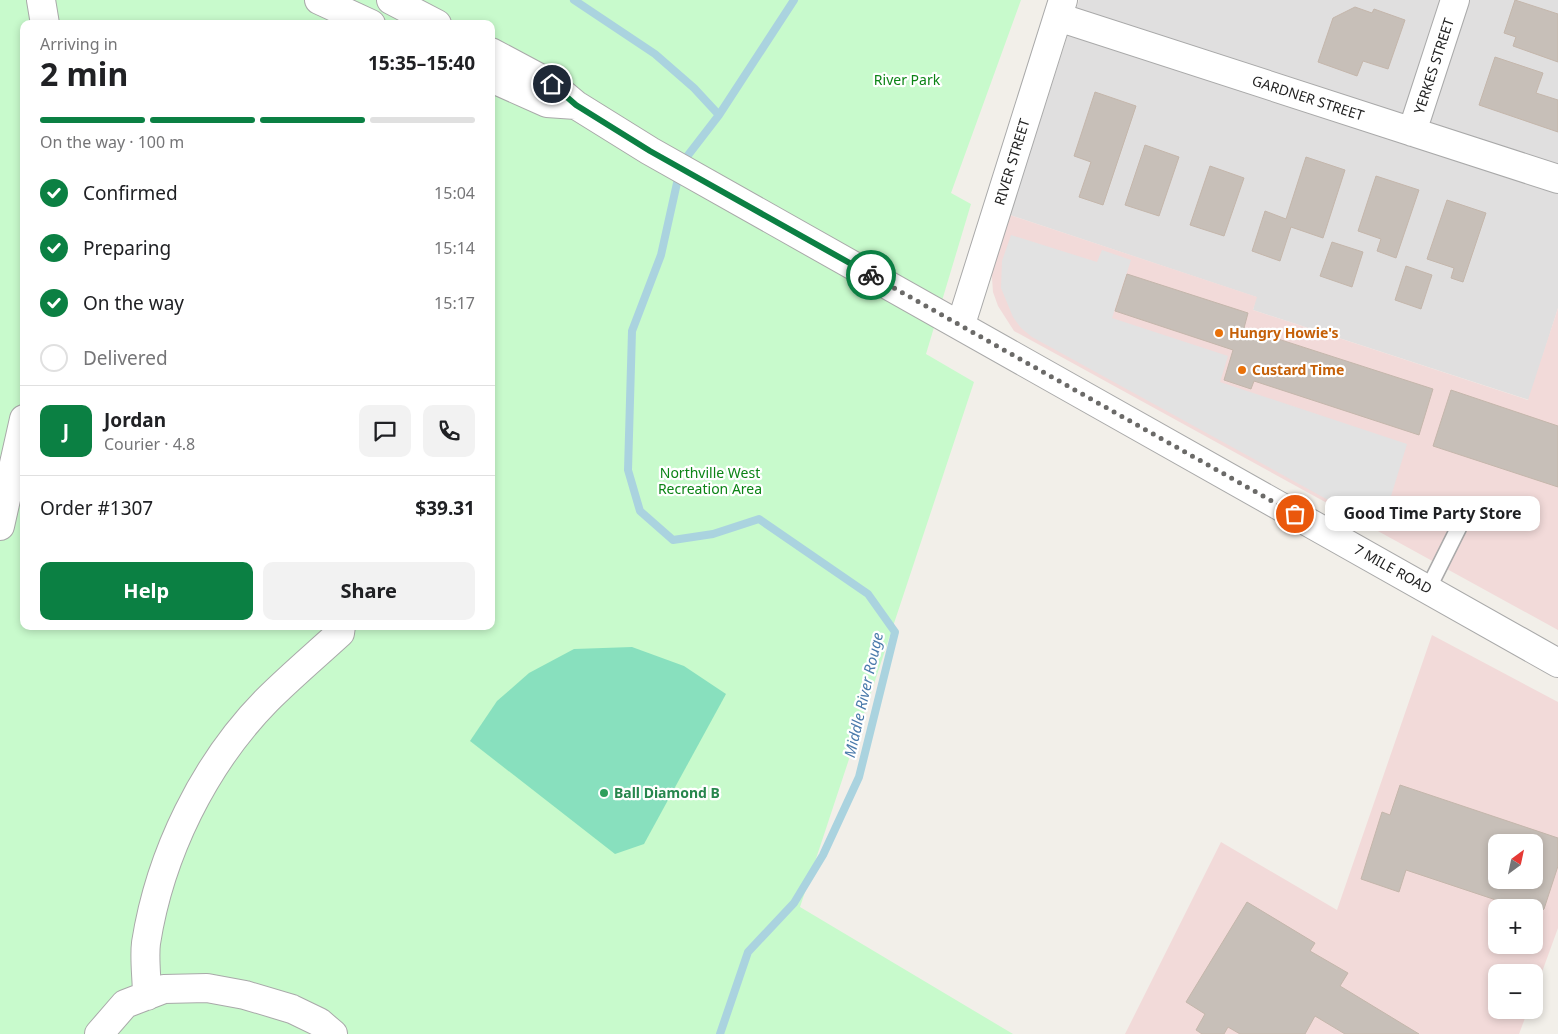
<!DOCTYPE html>
<meta charset="utf-8">
<style>
body{margin:0;font-family:"Noto Sans",sans-serif;background:#f2f2f2;color:#202124;height:100vh;display:flex;flex-direction:column;font-size:19px;white-space:nowrap}
*{box-sizing:border-box;margin:0}
p{font-size:16px;color:#757577}
.icon{flex:none;width:28px;height:28px;fill:none;stroke:currentColor;stroke-width:2;stroke-linecap:round;stroke-linejoin:round}
.map{position:relative;flex:1;overflow:hidden}
.details{position:absolute;left:20px;top:20px;width:475px;height:610px;display:flex;flex-direction:column;background:#fff;border-radius:10px;box-shadow:0 2px 8px #0003}
.details>*{flex:none}
.needle{width:32px;rotate:33deg}
.buttons{position:absolute;left:1488px;top:834px;display:grid;gap:10px}
.buttons a{display:grid;place-items:center;width:55px;height:55px;border-radius:10px;background:#fff;box-shadow:0 2px 8px #0003;font-size:25px}
.pin{position:absolute;display:grid;place-items:center;width:42px;height:42px;color:#fff;margin:-21px;border:2px solid #fff;border-radius:50%;box-shadow:0 1px 5px #0007}
.courier{position:absolute;display:grid;place-items:center;width:50px;height:50px;margin:-25px;border:4px solid #0b8043;border-radius:50%;background:#fff;color:#222;box-shadow:0 1px 6px #0007}
.bubble{position:absolute;height:35px;border-radius:10px;background:#fff;box-shadow:0 2px 8px #0003;font-size:16px;font-weight:700;line-height:35px;text-align:center}
.summary em{font-style:normal;font-weight:700}
.summary div{display:flex;flex-direction:column-reverse}
.summary{display:flex;align-items:center;justify-content:space-between;height:85px;padding:0 20px}
h1{font-size:32px;font-weight:700;line-height:38px}
.bar{display:grid;grid-template-columns:repeat(4,1fr);gap:8px 5px;align-content:center;height:60px;padding:0 20px}
.bar i{height:6px;border-radius:4px;background:#e0e0e0}
.bar .on{background:#0b8043}
.bar p{grid-column:span 4}
.line{display:flex;align-items:center;gap:12px;padding:0 20px;border-top:1px solid #e0e0e0}
.line div{flex:1}
.round{display:grid;place-items:center;flex:none;width:52px;height:52px;border-radius:10px;background:#f2f2f2}
ol{padding:0 20px;list-style:none}
li{display:flex;align-items:center;gap:15px;height:55px}
li p{margin-inline-start:auto}
li .icon{padding:5px;border-radius:50%;background:#0b8043;color:#fff;stroke-width:4}
li:last-child{color:#757577}
li i{width:28px;height:28px;border:2px solid #e0e0e0;border-radius:50%}
.action{display:flex;gap:10px;margin-top:auto;padding:10px 20px}
.action a{flex:1;height:58px;border-radius:10px;background:#0b8043;color:#fff;font-size:20px;font-weight:700;line-height:58px;text-align:center}
.action a+a{background:#f2f2f2;color:#202124}
.map>svg:first-child{display:block}
.residential{fill:#e0dfdf}
.commercial{fill:#f2dad9;fill-rule:evenodd}
.park{fill:#c8facc;fill-rule:evenodd}
.pitch{fill:#88e0be}
.parking{fill:#e2e2e2}
.lines{fill:none;stroke-linecap:round;stroke-linejoin:round}
.stream{stroke:#aad3df;stroke-width:8}
.building{fill:#c7bfb8;stroke:#c4b6ab;fill-rule:evenodd}
.service-casing{stroke:#a9a9a9;stroke-width:18}
.minor-casing{stroke:#a9a9a9;stroke-width:30}
.tertiary-casing{stroke:#a9a9a9;stroke-width:30}
.service{stroke:#fff;stroke-width:15}
.minor{stroke:#fff;stroke-width:28}
.tertiary{stroke:#fff;stroke-width:28}
.done{stroke:#6b6a68;stroke-width:5;stroke-dasharray:0 9}
.route{stroke:#0b8043;stroke-width:6}
.food-dot{fill:#e8710a;stroke:#fff;stroke-width:2}
.leisure-dot{fill:#2e9e5b;stroke:#fff;stroke-width:2}
.labels{text-anchor:middle;stroke-width:4.5;stroke-linejoin:round;paint-order:stroke}
.street-label{font-size:14px;fill:#222;stroke:#fff}
.park-label{font-size:14px;fill:#0c8416;stroke:#fff}
.food-label{font-size:14px;font-weight:bold;fill:#c56008;stroke:#fff;text-anchor:start}
.leisure-label{font-size:14px;font-weight:bold;fill:#27864d;stroke:#fff;text-anchor:start}
.water-label{font-size:15px;font-style:italic;fill:#4a7aab;stroke:#fff}
</style>
<div class="map">
<svg width="1558" height="1034" viewBox="0 0 1558 1034">
<rect width="100%" height="100%" fill="#f2efe9"/>
<path class="residential" d="M1079 0H1558V308L1529 400 1253 310 1256 297 1010 215Z"/>
<path class="commercial" d="M1010 215 1257 297 1253 310 1528 400 1558 308V630L1014 331 998 306 993 292 992 278V265Z
M1432 635 1558 702V928L1534 994V972H1496V1010H1528L1519 1034H1125L1221 842 1337 910ZM1496 842H1534V880H1496ZM1496 908H1534V945H1496Z"/>
<path class="park" d="M0 0H1021L951 193 971 204 926 354 974 382 800 907 1013 1034H0ZM24 24H491V626H24Z"/>
<path class="pitch" d="M632 647 684 666 726 694 644 844 615 854 470 741 497 701 529 673 574 649Z"/>
<path class="parking" d="M1011 235 1097 262 1102 250 1131 260 1112 318 1228 356 1220 382 1407 444 1388 506 1372 500 1366 502 1361 505 1359 517 1032 337 1021 328 1013 317 1001 288 1002 261Z"/>
<g class="lines">
<path class="stream" d="M574 0 655 54 694 88 719 115
M682 163 719 115 794 0
M679 174 661 255 632 331 628 470 640 511 673 540 713 534 759 519 868 594 895 632 859 777 823 855 794 903 748 952 720 1034"/>
</g>
<path class="building" d="M1515 0 1558 14V62L1513 46 1516 37 1504 33Z
M1355 7 1372 13 1374 9 1405 20 1388 69 1363 61 1357 76 1318 62 1333 18Z
M1495 57 1543 73 1536 93 1558 100V132L1479 105Z
M1095 92 1136 106 1103 205 1079 197 1091 162 1074 156Z
M1145 145 1179 157 1159 216 1125 205Z
M1306 157 1345 170 1323 238 1291 227 1280 261 1252 251 1265 211 1286 219Z
M1210 166 1244 178 1224 236 1190 225Z
M1376 176 1419 190 1396 258 1377 251 1381 239 1358 231Z
M1447 200 1486 213 1463 282 1451 278 1454 268 1427 259Z
M1332 242 1363 252 1352 287 1320 276Z
M1406 266 1432 275 1421 309 1395 300Z
M1127 274 1248 313 1244 328 1433 389 1419 435 1254 381 1251 389 1224 380 1233 350 1115 311Z
M1451 390 1558 426V487L1433 446Z
M1400 785 1558 838V866L1544 909 1539 913 1534 912V908H1520L1406 870 1399 892 1361 879 1382 812 1390 815ZM1496 842H1534V880H1496Z
M1247 902 1315 943 1310 951 1348 973 1340 986 1419 1034H1345L1315 1016 1305 1034H1240L1228 1027 1224 1034H1202L1196 1030 1205 1014 1186 1002Z"/>
<g class="lines">
<defs>
<path id="service" d="M1428 589 1460 525"/>
<path id="minor" d="M1058 17 1558 179
M1412 132 1455 0
M961 324 1063 0
M147 996C147 979 144 959 146 943 160 854 204 764 267 700 290 677 316 655 340 633L341 626
M99 1034 125 1004 164 989 207 988 245 995 292 1009 319 1022 333 1034"/>
<path id="tertiary" d="M41 0 45 24
M319 0 371 24
M391 0 437 24
M491 52 551 84 576 105 650 151 1558 663
M491 78 547 103 576 105
M0 526 24 419"/>
</defs>
<use href="#service" class="service-casing"/>
<use href="#minor" class="minor-casing"/>
<use href="#tertiary" class="tertiary-casing"/>
<use href="#service" class="service"/>
<use href="#minor" class="minor"/>
<use href="#tertiary" class="tertiary"/>
</g>
<g class="lines">
<path class="done" d="M871 275 1295 514"/>
<path class="route" d="M552 84 576 105 650 151 871 275"/>
</g>
<g class="food-dot">
<circle cx="1219" cy="333" r="5"/>
<circle cx="1242" cy="370" r="5"/>
</g>
<circle class="leisure-dot" cx="604" cy="793" r="5"/>
<g class="labels">
<g class="street-label">
<text transform="translate(1434 66) rotate(-72)" y="5">YERKES STREET</text>
<text transform="translate(1308 98) rotate(18)" y="5">GARDNER STREET</text>
<text transform="translate(1012 162) rotate(-73)" y="5">RIVER STREET</text>
<text transform="translate(1393 569) rotate(29)" y="5">7 MILE ROAD</text>
</g>
<g class="park-label">
<text x="907" y="85">River Park</text>
<text x="710" y="478">Northville West<tspan x="710" dy="16">Recreation Area</tspan></text>
</g>
<g class="food-label">
<text x="1229" y="338">Hungry Howie's</text>
<text x="1252" y="375">Custard Time</text>
</g>
<g class="leisure-label">
<text x="614" y="798">Ball Diamond B</text>
</g>
<g class="water-label">
<text transform="translate(864 695) rotate(-77)" y="5">Middle River Rouge</text>
</g>
</g>
</svg>
<div class="buttons">
<a><svg class="needle" viewBox="-14 -14 28 28"><path d="M0-13l5 13h-10z" fill="#e53935"/><path d="M0 13l5-13h-10z" fill="#757577"/></svg></a>
<a>+</a>
<a>−</a>
</div>
<div class="pin" style="left:1295px;top:514px;background:#ea580c"><svg class="icon" aria-label="bag" viewBox="0 0 24 24"><path d="M5 8h14l-1 12H6zM9 8a3 3 0 0 1 6 0"/></svg></div>
<div class="pin" style="left:552px;top:84px;background:#1f2937"><svg class="icon" aria-label="home" viewBox="0 0 24 24"><path d="M3 11l9-7 9 7M6 9v11h12V9"/></svg></div>
<div class="courier" style="left:871px;top:275px"><svg class="icon" aria-label="bike" viewBox="0 0 24 24"><circle cx="6" cy="16" r="4"/><circle cx="18" cy="16" r="4"/><path d="M6 16l4-8h5l3 8M10 8l3 8H6M13 5h3"/></svg></div>
<div class="bubble" style="left:1325px;top:496px;width:215px">Good Time Party Store</div>
<section class="details">
<div class="summary"><div><h1>2 min</h1><p>Arriving in</p></div><em>15:35–15:40</em></div>
<div class="bar"><i class="on"></i><i class="on"></i><i class="on"></i><i></i><p>On the way · 100 m</p></div>
<ol>
<li><svg class="icon" aria-label="check" viewBox="0 0 24 24"><path d="M5 12l5 5 9-10"/></svg>Confirmed<p>15:04</p></li>
<li><svg class="icon" aria-label="check" viewBox="0 0 24 24"><path d="M5 12l5 5 9-10"/></svg>Preparing<p>15:14</p></li>
<li><svg class="icon" aria-label="check" viewBox="0 0 24 24"><path d="M5 12l5 5 9-10"/></svg>On the way<p>15:17</p></li>
<li><i></i>Delivered</li>
</ol>
<div class="line" style="height:90px"><b class="round" style="background:#0b8043;color:#fff">J</b><div><b>Jordan</b><p>Courier · 4.8</p></div><a class="round"><svg class="icon" aria-label="chat" viewBox="0 0 24 24"><path d="M4 5h16v11H9l-5 4z"/></svg></a><a class="round"><svg class="icon" aria-label="phone" viewBox="0 0 24 24"><path d="M5 4h4l2 5-3 2q2 4 5 5l2-3 5 2v4C11 20 4 13 5 4z"/></svg></a></div>
<div class="line" style="height:65px"><div>Order #1307</div><b>$39.31</b></div>
<div class="action"><a>Help</a><a>Share</a></div>
</section>
</div>
